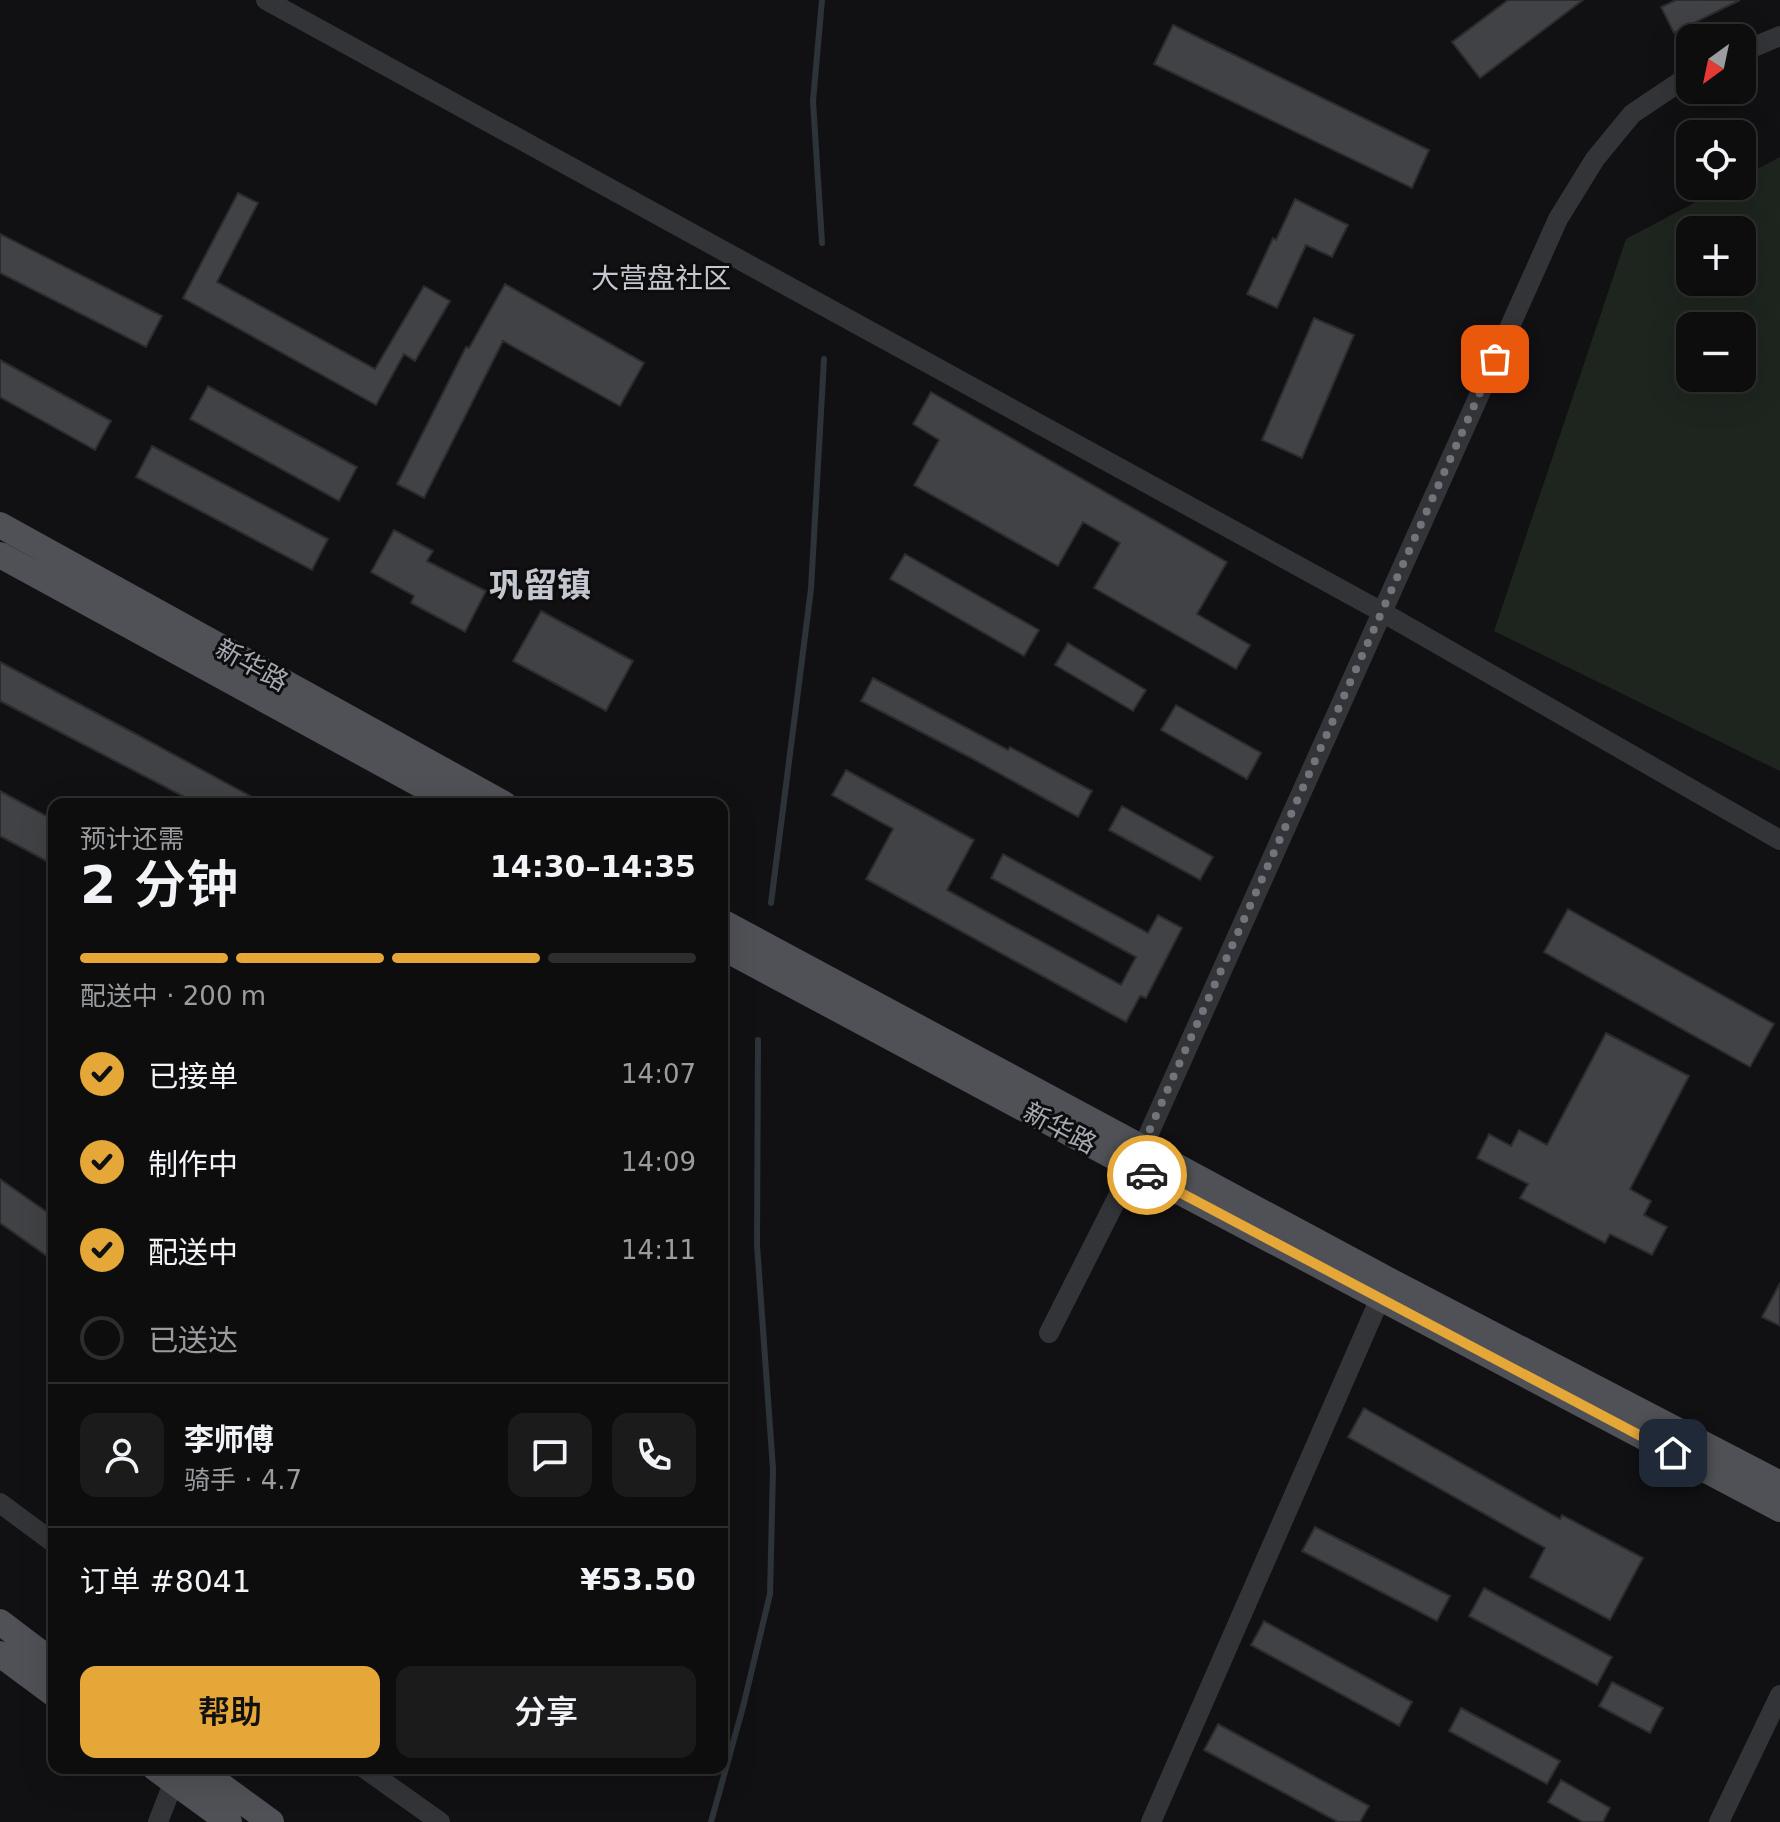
<!DOCTYPE html>
<html lang="zh">
<meta charset="utf-8">
<style>
body{margin:0;font-family:"DejaVu Sans","Noto Sans SC",sans-serif;background:#1b1b1c;color:#f1f3f6;height:100vh;display:flex;flex-direction:column;font-size:30px;white-space:nowrap}
*{box-sizing:border-box;margin:0}
p{font-size:26px;color:#9a9c9e}
.icon{flex:none;width:44px;height:44px;fill:none;stroke:currentColor;stroke-width:2;stroke-linecap:round;stroke-linejoin:round}
.map{position:relative;flex:1;overflow:hidden}
.side{position:absolute;left:48px;top:798px;width:680px;height:976px;display:flex;flex-direction:column;background:#0d0d0e;border-radius:16px;box-shadow:0 8px 32px #0002,0 0 0 2px #2d2d2e}
.side>*{flex:none}
.needle{width:52px;rotate:213deg}
.fabs{position:absolute;left:1676px;top:24px;display:grid;gap:16px}
.fabs a{display:grid;place-items:center;width:80px;height:80px;border-radius:16px;background:#0d0d0e;box-shadow:0 8px 32px #0002,0 0 0 2px #2d2d2e;font-size:40px}
.pin{position:absolute;display:grid;place-items:center;width:68px;height:68px;color:#fff;margin:-34px;border-radius:16px;box-shadow:0 4px 12px #0006}
.courier{position:absolute;display:grid;place-items:center;width:80px;height:80px;margin:-40px;border:6px solid #e4a738;border-radius:50%;background:#fff;color:#222;box-shadow:0 2px 10px #0007}
.head em{font-style:normal;font-weight:600}
.head div{display:flex;flex-direction:column-reverse}
.head{display:flex;align-items:center;justify-content:space-between;height:136px;padding:0 32px}
h1{font-size:52px;font-weight:600;line-height:60px}
.bar{display:grid;grid-template-columns:repeat(4,1fr);gap:12px 8px;align-content:center;height:96px;padding:0 32px}
.bar i{height:10px;border-radius:6px;background:#2d2d2e}
.bar .selected{background:#e4a738}
.bar p{grid-column:span 4}
.line{display:flex;align-items:center;gap:20px;padding:0 32px;border-top:2px solid #2d2d2e}
.line div{flex:1}
.round{display:grid;place-items:center;flex:none;width:84px;height:84px;border-radius:16px;background:#1b1b1c}
ol{padding:0 32px;list-style:none}
li{display:flex;align-items:center;gap:24px;height:88px}
li p{margin-inline-start:auto}
li .icon{padding:8px;border-radius:50%;background:#e4a738;color:#111;stroke-width:4}
li:last-child{color:#9a9c9e}
li i{width:44px;height:44px;border:4px solid #2d2d2e;border-radius:50%}
.cta{display:flex;gap:16px;margin-top:auto;padding:16px 32px}
.cta a{flex:1;height:92px;border-radius:16px;background:#e4a738;color:#111;font-size:32px;font-weight:600;line-height:92px;text-align:center}
.cta a+a{background:#1b1b1c;color:#f1f3f6}
.map>svg:first-child{display:block}
.green{fill:#1e251f;fill-rule:evenodd}
.lines{fill:none;stroke-linecap:round;stroke-linejoin:round}
.stream{stroke:#2c343a;stroke-width:6}
.building{fill:#414246;stroke:#2c2c2f;stroke-width:2}
.minor{stroke:#333438;stroke-width:20}
.major{stroke:#4f5156;stroke-width:26}
.done{stroke:#71747a;stroke-width:8;stroke-dasharray:0 14.4}
.route{stroke:#e4a738;stroke-width:10}
.labels{text-anchor:middle;stroke-width:6;stroke-linejoin:round;paint-order:stroke}
.street-label{font-size:26px;fill:#a4a9b2;stroke:#0d0d0e}
.neighbourhood-label{font-size:28px;fill:#c4c7cf;stroke:#0d0d0e}
.district-label{font-size:34px;font-weight:bold;fill:#c4c7cf;stroke:#0d0d0e}
</style>
<div class="map">
<svg width="1780" height="1822" viewBox="0 0 1780 1822">
<rect width="100%" height="100%" fill="#111113"/>
<path class="green" d="M1780 157V771L1494 631 1626 239 1726 186H1742V177ZM1690 230H1742V282H1690ZM1690 326H1742V378H1690Z"/>
<g class="lines">
<path class="stream" d="M822 243 813 101 822 0
M771 903 811 589 824 359
M711 1822 743 1707 770 1594 773 1469 757 1245 758 1040"/>
</g>
<path class="building" d="M1508 0H1583L1480 78 1452 42Z
M1676 0H1740L1674 33 1661 7Z
M1173 25 1429 150 1412 188 1154 64Z
M238 193 258 203 217 282 375 369 424 286 450 301 415 361 404 354 376 405 183 298Z
M1295 199 1348 225 1332 257 1306 245 1277 308 1247 294 1273 238 1276 240Z
M0 234 162 316 146 347 0 273Z
M505 284 644 363 620 406 503 341 424 498 397 484 466 347 469 348Z
M1314 318 1354 335 1302 458 1262 440Z
M0 360 111 421 95 450 0 397Z
M208 386 357 467 339 501 190 419Z
M931 392 1227 562 1197 614 1250 645 1236 669 1094 588 1120 543 1083 522 1058 566 914 485 939 440 913 424Z
M152 446 328 539 312 570 136 477Z
M394 530 433 551 427 561 486 591 465 632 411 603 414 596 371 572Z
M905 554 1039 630 1024 656 890 579Z
M541 611 633 661 606 711 513 661Z
M1068 643 1146 690 1133 711 1055 665Z
M0 662 134 733 265 804H198L0 701Z
M873 678 1008 750 1010 747 1092 791 1078 817 973 759 861 701Z
M1176 705 1261 753 1247 779 1161 730Z
M846 770 974 840 947 890 1121 985 1136 957 991 878 1003 854 1148 933 1158 915 1182 928 1146 998 1140 996 1126 1022 866 879 893 829 832 795Z
M0 791 54 820V865L0 836Z
M1122 806 1213 857 1200 880 1109 830Z
M1568 909 1774 1024 1750 1067 1544 952Z
M1606 1033 1689 1076 1630 1189 1651 1201 1644 1215 1667 1227 1652 1255 1610 1234 1605 1243 1520 1198 1528 1184 1477 1158 1489 1134 1511 1146 1519 1130 1547 1145Z
M0 1179 54 1217V1261L0 1223Z
M1780 1283V1326L1762 1317Z
M1364 1408 1560 1519 1562 1515 1643 1558 1610 1620 1530 1577 1545 1548 1348 1437Z
M1315 1527 1450 1596 1437 1621 1302 1551Z
M1484 1588 1612 1657 1597 1685 1469 1616Z
M1264 1621 1412 1702 1399 1726 1251 1645Z
M1612 1682 1663 1708 1650 1733 1599 1706Z
M1461 1708 1560 1761 1547 1784 1449 1731Z
M1218 1724 1369 1806 1360 1822H1338L1204 1750Z
M1561 1780 1610 1808 1603 1822H1583L1548 1802Z"/>
<g class="lines">
<path class="minor" d="M266 0 1382 612 1780 840
M1742 52 1780 36
M1049 1333 1142 1149 1558 219 1595 159 1632 114 1690 75
M0 1503 54 1543
M364 1768 440 1822
M158 1822 179 1768
M1151 1822 1385 1287
M1719 1822 1780 1695"/>
<path class="major" d="M0 525 504 804
M0 555 456 804
M722 922 1388 1280 1780 1484
M722 947 1133 1167 1780 1509
M0 1622 54 1663
M0 1654 54 1694
M155 1768 229 1822
M197 1768 271 1822"/>
</g>
<g class="lines">
<path class="done" d="M1147 1175 1133 1167 1495 359"/>
<path class="route" d="M1147 1175 1673 1453"/>
</g>
<g class="labels">
<g class="street-label">
<text transform="translate(252 665) rotate(29)" y="9">新华路</text>
<text transform="translate(1060 1128) rotate(28)" y="9">新华路</text>
</g>
<g class="neighbourhood-label">
<text x="661" y="288">大营盘社区</text>
</g>
<g class="district-label">
<text x="540" y="597">巩留镇</text>
</g>
</g>
</svg>
<div class="fabs">
<a><svg class="needle" viewBox="-14 -14 28 28"><path d="M0-13l5 13h-10z" fill="#e53935"/><path d="M0 13l5-13h-10z" fill="#9a9c9e"/></svg></a>
<a><svg class="icon" aria-label="locate" viewBox="0 0 24 24"><circle cx="12" cy="12" r="6"/><path d="M12 2v4M12 18v4M2 12h4M18 12h4"/></svg></a>
<a>+</a>
<a>−</a>
</div>
<div class="pin" style="left:1495px;top:359px;background:#ea580c"><svg class="icon" aria-label="bag" viewBox="0 0 24 24"><path d="M5 8h14l-1 12H6zM9 8a3 3 0 0 1 6 0"/></svg></div>
<div class="pin" style="left:1673px;top:1453px;background:#1f2937"><svg class="icon" aria-label="home" viewBox="0 0 24 24"><path d="M3 11l9-7 9 7M6 9v11h12V9"/></svg></div>
<div class="courier" style="left:1147px;top:1175px"><svg class="icon" aria-label="car" viewBox="0 0 24 24"><path d="M5 17H2v-5l4-1 3-4h7l3 4 3 1v5h-3M9 17h6M6 11h13"/><circle cx="7" cy="17" r="2"/><circle cx="17" cy="17" r="2"/></svg></div>
<section class="side">
<div class="head"><div><h1>2 分钟</h1><p>预计还需</p></div><em>14:30–14:35</em></div>
<div class="bar"><i class="selected"></i><i class="selected"></i><i class="selected"></i><i></i><p>配送中 · 200 m</p></div>
<ol>
<li><svg class="icon" aria-label="check" viewBox="0 0 24 24"><path d="M5 12l5 5 9-10"/></svg>已接单<p>14:07</p></li>
<li><svg class="icon" aria-label="check" viewBox="0 0 24 24"><path d="M5 12l5 5 9-10"/></svg>制作中<p>14:09</p></li>
<li><svg class="icon" aria-label="check" viewBox="0 0 24 24"><path d="M5 12l5 5 9-10"/></svg>配送中<p>14:11</p></li>
<li><i></i>已送达</li>
</ol>
<div class="line" style="height:144px"><a class="round"><svg class="icon" aria-label="person" viewBox="0 0 24 24"><circle cx="12" cy="8" r="4"/><path d="M4 21q1-7 8-7t8 7"/></svg></a><div><b>李师傅</b><p>骑手 · 4.7</p></div><a class="round"><svg class="icon" aria-label="chat" viewBox="0 0 24 24"><path d="M4 5h16v11H9l-5 4z"/></svg></a><a class="round"><svg class="icon" aria-label="phone" viewBox="0 0 24 24"><path d="M5 4h4l2 5-3 2q2 4 5 5l2-3 5 2v4C11 20 4 13 5 4z"/></svg></a></div>
<div class="line" style="height:104px"><div>订单 #8041</div><b>¥53.50</b></div>
<div class="cta"><a>帮助</a><a>分享</a></div>
</section>
</div>
